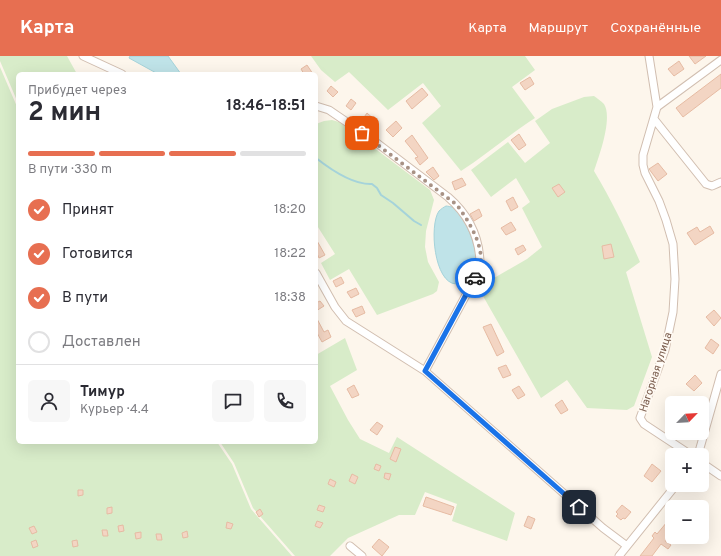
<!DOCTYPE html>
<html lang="ru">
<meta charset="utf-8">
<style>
body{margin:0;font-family:Overpass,sans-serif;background:#f7f7f7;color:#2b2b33;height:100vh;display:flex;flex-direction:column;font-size:15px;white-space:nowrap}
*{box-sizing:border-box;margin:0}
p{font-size:13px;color:#7c7c81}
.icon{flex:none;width:22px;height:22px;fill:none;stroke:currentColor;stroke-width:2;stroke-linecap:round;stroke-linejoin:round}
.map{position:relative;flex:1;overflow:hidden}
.details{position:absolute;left:16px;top:16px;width:302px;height:372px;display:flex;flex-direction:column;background:#fff;border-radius:6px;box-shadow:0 4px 16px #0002}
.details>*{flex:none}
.needle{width:26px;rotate:65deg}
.tools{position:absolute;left:665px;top:340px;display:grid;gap:8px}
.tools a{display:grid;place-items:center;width:44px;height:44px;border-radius:6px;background:#fff;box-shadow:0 4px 16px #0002;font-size:20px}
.pin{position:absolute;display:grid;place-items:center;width:34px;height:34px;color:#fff;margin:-17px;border-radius:8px;box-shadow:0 2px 6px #0006}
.courier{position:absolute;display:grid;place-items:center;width:40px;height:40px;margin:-20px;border:3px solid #1a73e8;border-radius:50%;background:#fff;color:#222;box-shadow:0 1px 5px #0007}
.head em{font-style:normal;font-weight:700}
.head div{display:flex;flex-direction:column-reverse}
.head{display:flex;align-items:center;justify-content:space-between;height:68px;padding:0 12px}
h1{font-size:26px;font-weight:700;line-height:30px}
.bar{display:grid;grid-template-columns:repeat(4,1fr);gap:6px 4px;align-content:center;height:48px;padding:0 12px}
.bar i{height:5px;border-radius:3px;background:#e1e1e2}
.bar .active{background:#e76f51}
.bar p{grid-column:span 4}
.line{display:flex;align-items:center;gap:10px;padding:0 12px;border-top:1px solid #e1e1e2}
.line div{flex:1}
.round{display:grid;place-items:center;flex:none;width:42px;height:42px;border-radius:6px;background:#f7f7f7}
ol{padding:0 12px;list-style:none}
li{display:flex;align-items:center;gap:12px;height:44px}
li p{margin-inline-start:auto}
li .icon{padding:4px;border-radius:50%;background:#e76f51;color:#fff;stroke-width:4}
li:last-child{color:#7c7c81}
li i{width:22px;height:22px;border:2px solid #e1e1e2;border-radius:50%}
header{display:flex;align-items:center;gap:24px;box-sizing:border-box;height:56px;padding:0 20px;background:#e76f51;color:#fff}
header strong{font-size:19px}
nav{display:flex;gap:22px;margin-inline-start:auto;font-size:14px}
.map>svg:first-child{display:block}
.green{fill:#d8ecc9}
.water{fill:#bfe3e8;stroke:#a5d3da}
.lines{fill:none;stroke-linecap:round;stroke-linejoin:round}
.stream{stroke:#a5d3da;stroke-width:2}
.building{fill:#f3d5c3;stroke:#e6bba3}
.minor-casing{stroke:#d1beb0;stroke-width:9}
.minor{stroke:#fff;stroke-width:7}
.done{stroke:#a89285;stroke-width:4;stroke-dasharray:0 7.2}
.route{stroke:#1a73e8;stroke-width:5}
.labels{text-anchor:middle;stroke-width:3.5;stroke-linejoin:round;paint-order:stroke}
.street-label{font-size:11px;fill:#7a5c4d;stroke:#fffaf3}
</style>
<header>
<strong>Карта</strong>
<nav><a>Карта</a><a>Маршрут</a><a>Сохранённые</a></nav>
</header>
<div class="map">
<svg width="721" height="500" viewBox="0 0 721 500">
<rect width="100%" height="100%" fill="#fdf6ec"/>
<path class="green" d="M0 0H67L77 18H18V47L0 5Z
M311 0H525L535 14 512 31 535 62C510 78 487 98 461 115L422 67 441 50 423 27 388 54 349 16 335 26 321 14Z
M0 11 18 53V386H217L232 408 251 453 292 500H0Z
M594 40C597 42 601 45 604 48 613 62 599 100 594 115 612 145 626 174 640 206L626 216 652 301 634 350 627 354 587 352 567 324 541 342 483 240 494 222 527 203 542 191 522 152 530 146 516 122 491 141 471 114 508 86 525 107 550 87 535 65 552 53 584 41Z
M332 64 339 66 357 79 430 134 434 144 426 175 425 191 428 206 439 226 437 235 433 238 377 259 349 213 330 224 321 207 335 198 316 168V68L324 65Z
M345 282 357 314 330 330 348 364 360 383 389 397 397 381 515 457 507 485 452 465 457 448 425 436 415 459H399L348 482 330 500H295L253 452 234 407 220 386H316V299Z"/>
<path class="water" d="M130 0H168L181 18H158L129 2Z
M446 150C448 150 451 151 452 151 464 157 478 193 476 206 476 212 473 218 469 222 466 226 461 229 456 228 434 227 429 169 439 155 441 153 444 151 446 150Z"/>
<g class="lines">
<path class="stream" d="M316 102C330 113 354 129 372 128L377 132 381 139 393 147 414 165 421 169"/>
</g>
<path class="building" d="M689 0H706L695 8Z
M679 5 684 13 674 20 668 13Z
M307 9 313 18H304L301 13Z
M721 18V32L683 61 676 52Z
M530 21 534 28 525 34 520 27Z
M331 30 338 36 333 41 327 35Z
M422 32 428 39 412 53 406 45Z
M351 43 356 47 351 54 346 50Z
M367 57 376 65 370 71 362 64Z
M396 65 402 72 393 81 386 74Z
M519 78 526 89 519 94 511 84Z
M412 79 428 102 420 109 415 102 418 101 405 85Z
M658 107 667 118 658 125 649 113Z
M433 111 439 120 434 124 426 116Z
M462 122 466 129 455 134 452 126Z
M559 128 565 136 558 141 552 132Z
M513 141 518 151 511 155 506 145Z
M479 153 482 160 474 165 470 158Z
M511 166 516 174 506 179 501 172Z
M710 170 714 177 695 189 687 177 697 171 700 176Z
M316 183 325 199 319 202 316 195Z
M611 188 614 201 604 203 602 190Z
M523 189 526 194 518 199 515 193Z
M341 221 344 227 336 231 333 225Z
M356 232 359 238 351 242 347 236Z
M320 245 324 250 316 255V247Z
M362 250 365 257 356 261 352 254Z
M714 254 721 262 714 270 706 261Z
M316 261 324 276 328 274 331 281 322 286 316 275Z
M491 268 504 296 497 300 483 271Z
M711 283 719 289 713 298 705 292Z
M506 309 511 319 503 322 498 312Z
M695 319 702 327 694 335 686 328Z
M354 329 359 339 352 342 347 333Z
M519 330 525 339 518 343 512 334Z
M562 344 568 354 561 358 555 349Z
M377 366 383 370 377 379 370 374Z
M395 391 401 393 396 406 390 403Z
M376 408 381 410 379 415 374 413Z
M652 408 661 415 652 426 644 420Z
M385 417 391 418 389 424 384 422Z
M352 418 358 421 355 428 349 425Z
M330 423 336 426 334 431 328 428Z
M78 434H83V439L78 440Z
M426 441 454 451 451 459 423 450Z
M319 449 325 451 323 456 317 454Z
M622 449 631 456 625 463 623 462 621 464 616 460 618 458 616 456Z
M112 451V457L107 458V452Z
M260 453 263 458 259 461 256 456Z
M528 460 535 463 531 473 524 470Z
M672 460V476L665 485 671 489 668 493 661 488 652 500H640L654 482 652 480 655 476 657 478Z
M317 465 323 467 320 472 315 470Z
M227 466 233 468 231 473 226 472Z
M123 469 124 475 119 476 118 470Z
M34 470 37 476 32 478 29 472Z
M102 474H107L108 480H103Z
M187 475 188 481 183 482 182 477Z
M141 476V482L136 483 135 477Z
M156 478H161L162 484H157Z
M379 483 389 491 382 500 372 491Z
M36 484 38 490 33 492 31 486Z
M77 484 78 490 73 491 72 485Z"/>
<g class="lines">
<defs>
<path id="minor" d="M83 0 122 18
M649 0 657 51 643 99V109L645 117 659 145 666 164 673 188 675 223 673 256 665 294 640 362 644 368 691 399
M316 50 329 54 373 84 448 141C470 160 481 184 480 213L425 315
M657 51 721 4
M654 63 706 128 712 130 721 126
M316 217 335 251 346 265 425 315 603 472 627 490
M698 399 721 318
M702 407 721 420
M350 490 362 500
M619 500 676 429"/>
</defs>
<use href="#minor" class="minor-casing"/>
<use href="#minor" class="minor"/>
</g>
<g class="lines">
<path class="done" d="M362 77 457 149C468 164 487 193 479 214 478 217 476 220 475 222"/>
<path class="route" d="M475 222 425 315 579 451"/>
</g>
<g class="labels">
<g class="street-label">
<text transform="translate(655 316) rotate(-72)" y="4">Нагорная улица</text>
</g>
</g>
</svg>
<div class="tools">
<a><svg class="needle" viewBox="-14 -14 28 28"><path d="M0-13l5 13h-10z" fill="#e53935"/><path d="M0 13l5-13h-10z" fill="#7c7c81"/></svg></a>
<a>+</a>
<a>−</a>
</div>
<div class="pin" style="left:362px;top:77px;background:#ea580c"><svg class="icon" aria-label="bag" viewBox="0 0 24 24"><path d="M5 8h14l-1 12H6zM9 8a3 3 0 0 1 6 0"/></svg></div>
<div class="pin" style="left:579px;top:451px;background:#1f2937"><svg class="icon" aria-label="home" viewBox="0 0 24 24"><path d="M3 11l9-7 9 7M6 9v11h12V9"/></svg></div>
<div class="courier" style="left:475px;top:222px"><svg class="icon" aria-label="car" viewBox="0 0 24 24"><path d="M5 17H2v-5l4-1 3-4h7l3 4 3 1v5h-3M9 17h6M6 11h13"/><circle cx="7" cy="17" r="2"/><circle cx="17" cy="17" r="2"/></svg></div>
<section class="details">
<div class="head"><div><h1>2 мин</h1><p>Прибудет через</p></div><em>18:46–18:51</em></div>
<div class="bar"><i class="active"></i><i class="active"></i><i class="active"></i><i></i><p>В пути · 330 m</p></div>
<ol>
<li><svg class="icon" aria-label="check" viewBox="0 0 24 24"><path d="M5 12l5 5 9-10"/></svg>Принят<p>18:20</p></li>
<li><svg class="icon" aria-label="check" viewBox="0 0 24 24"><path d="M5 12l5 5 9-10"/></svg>Готовится<p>18:22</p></li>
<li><svg class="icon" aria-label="check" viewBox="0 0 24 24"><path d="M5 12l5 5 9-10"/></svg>В пути<p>18:38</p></li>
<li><i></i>Доставлен</li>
</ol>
<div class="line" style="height:72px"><a class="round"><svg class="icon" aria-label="person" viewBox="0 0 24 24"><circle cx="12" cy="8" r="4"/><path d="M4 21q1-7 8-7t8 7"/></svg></a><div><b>Тимур</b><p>Курьер · 4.4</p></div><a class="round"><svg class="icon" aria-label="chat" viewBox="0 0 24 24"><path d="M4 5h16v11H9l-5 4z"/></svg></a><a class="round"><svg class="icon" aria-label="phone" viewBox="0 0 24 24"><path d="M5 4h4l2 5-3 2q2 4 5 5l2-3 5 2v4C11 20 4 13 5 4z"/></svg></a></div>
</section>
</div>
